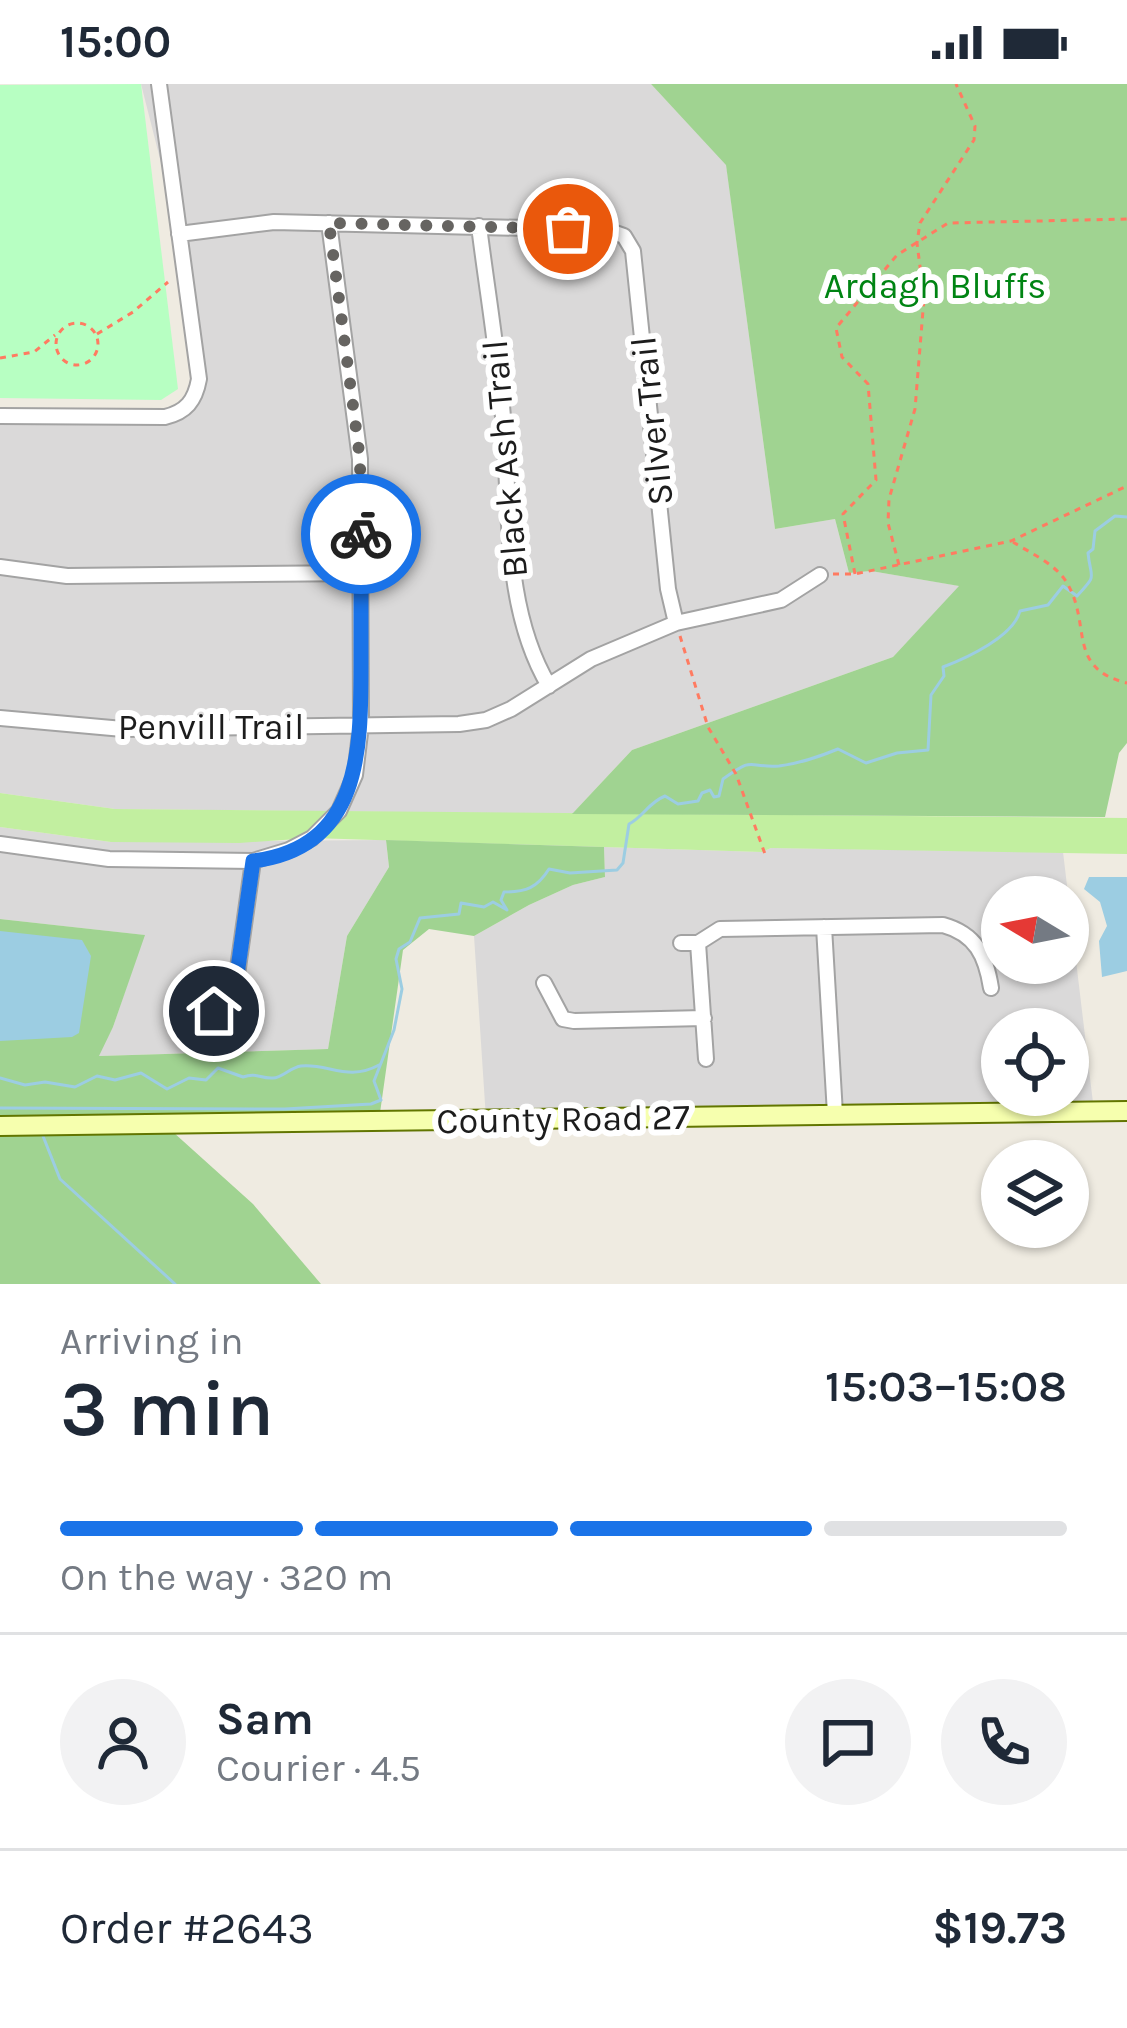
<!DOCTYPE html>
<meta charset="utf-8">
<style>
body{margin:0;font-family:Karla,sans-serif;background:#f2f2f3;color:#1f2937;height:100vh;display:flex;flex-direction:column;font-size:45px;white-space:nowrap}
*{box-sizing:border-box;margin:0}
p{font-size:39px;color:#747a83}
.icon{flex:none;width:66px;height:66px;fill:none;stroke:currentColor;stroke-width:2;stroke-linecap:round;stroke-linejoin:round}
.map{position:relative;height:1200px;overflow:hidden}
.drawer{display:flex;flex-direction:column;background:#fff;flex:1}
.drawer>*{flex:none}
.needle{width:78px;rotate:280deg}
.tools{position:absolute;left:981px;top:792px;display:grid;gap:24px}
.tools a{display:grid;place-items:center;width:108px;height:108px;border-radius:50%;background:#fff;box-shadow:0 3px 9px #0004;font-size:60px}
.pin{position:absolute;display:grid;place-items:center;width:102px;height:102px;color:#fff;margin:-51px;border:6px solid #fff;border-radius:50%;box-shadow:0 3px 12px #0007}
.courier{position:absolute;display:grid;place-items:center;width:120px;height:120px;margin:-60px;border:9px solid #1a73e8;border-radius:50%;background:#fff;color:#222;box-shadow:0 3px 15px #0007}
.headline em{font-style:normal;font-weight:600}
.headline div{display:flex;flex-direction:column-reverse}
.headline{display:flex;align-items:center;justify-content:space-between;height:204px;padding:0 60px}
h1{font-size:78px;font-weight:600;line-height:90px}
.bar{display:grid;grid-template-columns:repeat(4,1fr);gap:18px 12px;align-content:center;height:144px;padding:0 60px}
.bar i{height:15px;border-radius:9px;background:#e0e1e3}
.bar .active{background:#1a73e8}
.bar p{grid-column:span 4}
.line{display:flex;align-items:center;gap:30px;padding:0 60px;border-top:3px solid #e0e1e3}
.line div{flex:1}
.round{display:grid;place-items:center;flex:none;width:126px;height:126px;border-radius:63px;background:#f2f2f3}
.status{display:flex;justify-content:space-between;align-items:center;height:84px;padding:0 60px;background:#fff;direction:ltr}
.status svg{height:33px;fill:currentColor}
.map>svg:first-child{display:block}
.residential{fill:#dad9d9;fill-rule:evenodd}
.grass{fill:#c2efa0}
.forest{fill:#a0d391}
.park{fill:#b7ffc2}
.water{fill:#9ccde2}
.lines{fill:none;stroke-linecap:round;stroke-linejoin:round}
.stream{stroke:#9ccde2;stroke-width:3}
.minor-casing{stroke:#a3a3a3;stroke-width:18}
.secondary-casing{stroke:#627600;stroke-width:22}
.path{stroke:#ff7b61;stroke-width:3;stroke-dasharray:6 6;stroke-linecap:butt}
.minor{stroke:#fff;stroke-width:14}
.secondary{stroke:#f6ffae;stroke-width:18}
.done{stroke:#666461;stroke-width:12;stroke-dasharray:0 21.6}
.route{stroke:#1a73e8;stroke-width:15}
.labels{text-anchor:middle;stroke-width:12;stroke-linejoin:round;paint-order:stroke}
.park-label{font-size:36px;fill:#008413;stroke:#fff}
.street-label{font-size:36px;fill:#1c1c1c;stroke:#fff}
</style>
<div class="status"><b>15:00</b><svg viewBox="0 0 49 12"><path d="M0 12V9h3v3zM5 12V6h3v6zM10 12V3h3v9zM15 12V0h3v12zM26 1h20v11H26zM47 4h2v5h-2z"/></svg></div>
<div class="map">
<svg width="1127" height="1200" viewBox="0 0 1127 1200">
<rect width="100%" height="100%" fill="#efebe1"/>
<path class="residential" d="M141 0H651L726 80 775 445 835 435 849 489 871 487 960 502 893 573 632 666 572 730 115 725 0 709V332L165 333 196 310 179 150Z
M0 743 111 758 386 756 389 783 347 852 328 965 97 972 113 943 144 851 0 835Z
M604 763 762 768 771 764 1063 768 1094 1027 486 1035 474 852 529 821 573 801 605 793ZM1002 813H1068V879H1002ZM1002 945H1068V1011H1002Z"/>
<path class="grass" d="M0 709 115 725 1127 734V770L771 764 762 768 312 754 239 759 111 758 0 743Z"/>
<path class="forest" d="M651 0H1127V659L1119 669 1105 733 572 730 632 666 893 573 959 502 871 487 849 489 835 435 775 445 726 81Z
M386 756 604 763 605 793 573 801 529 821 474 852 429 845 403 866 379 1036 163 1039 253 1120 321 1200H0V835L145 851 113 943 99 972 328 965 347 852 389 783Z"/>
<path class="park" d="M141 0 178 305 161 316 0 314V1Z"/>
<path class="water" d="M1089 793H1127V887L1102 893 1099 857 1107 842 1100 818 1084 805Z
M0 847 82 856 91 872 79 949 72 953 0 957Z"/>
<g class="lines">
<path class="stream" d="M0 994 25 1001 45 998 75 1003 97 992 115 996 141 989 167 1005 189 994 206 996 218 984 243 993C257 988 260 995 273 994 282 994 291 983 301 982 328 979 348 998 379 981
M0 1024 285 1025 371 1020 381 1016 374 997 394 946 402 905 396 875 399 865 410 858 420 834 459 830 461 819 484 823 493 818 507 826 501 816 504 808C526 808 537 804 549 785L570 789 617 786 623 779 629 740C644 732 648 719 665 712L678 720 698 717 702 709 710 706 714 713 719 712 723 695C757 671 745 684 779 682 796 680 821 672 838 665L866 679 897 669 928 666 931 611 944 592 943 583C967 574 1014 552 1020 527L1048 521 1063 502 1077 512C1098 489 1091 497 1088 469L1093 465 1095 447 1115 432 1127 433
M43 1052 60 1095 175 1200"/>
<defs>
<path id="minor" d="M479 142C487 206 498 270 503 333 511 422 502 523 549 602
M179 150 274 138 607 146 624 152 633 167 668 505 676 539
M0 332 165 333C186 328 195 317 199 295L159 0
M0 483 67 492 361 489
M0 634 123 645 459 640 486 636 511 625 591 575 676 539 781 516 820 491
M0 760 109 775 253 777 289 766 312 754 339 727 355 691 361 641 360 375 329 139
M824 843 835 1030
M681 859H698L720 845 943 841C976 850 986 872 991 904
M698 859 706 975
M544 899 563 935 574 937 704 934
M215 927 237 891 253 777"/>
<path id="secondary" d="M0 1042 1127 1027"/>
</defs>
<use href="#minor" class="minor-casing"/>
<use href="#secondary" class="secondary-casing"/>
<path class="path" d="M56 260a21 21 0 1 1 42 0a21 21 0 1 1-42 0Z
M97 250 133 228 168 198
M0 274 34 268 55 251
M1013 458C1030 469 1056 480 1067 499 1092 541 1066 584 1127 599
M899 481 888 439 889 415 915 325 924 214 917 159 920 139 974 56 975 42 956 0
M833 490H855L1011 457 1127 402
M855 490 843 430 876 396 868 300 842 273 836 244 897 171 948 139 1127 135
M680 552 708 643 736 690 765 770"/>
<use href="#minor" class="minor"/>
<use href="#secondary" class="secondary"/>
</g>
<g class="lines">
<path class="done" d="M361 450 360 375 329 139 568 145"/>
<path class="route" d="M214 927 237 891 253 777C361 764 361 666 361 581 361 538 361 494 361 450"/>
</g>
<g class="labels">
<g class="park-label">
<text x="935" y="214">Ardagh Bluffs</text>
</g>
<g class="street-label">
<text transform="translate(651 337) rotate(-96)" y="13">Silver Trail</text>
<text transform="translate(504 375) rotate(-95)" y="13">Black Ash Trail</text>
<text x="211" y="655">Penvill Trail</text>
<text transform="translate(563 1034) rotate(-1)" y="13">County Road 27</text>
</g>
</g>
</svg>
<div class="tools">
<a><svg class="needle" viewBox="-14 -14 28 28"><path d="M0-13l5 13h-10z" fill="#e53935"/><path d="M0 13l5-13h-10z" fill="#747a83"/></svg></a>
<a><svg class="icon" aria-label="locate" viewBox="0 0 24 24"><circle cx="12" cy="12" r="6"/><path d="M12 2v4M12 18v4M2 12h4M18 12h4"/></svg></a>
<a><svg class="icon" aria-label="layers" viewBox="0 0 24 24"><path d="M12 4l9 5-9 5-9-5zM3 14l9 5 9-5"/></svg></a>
</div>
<div class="pin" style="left:568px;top:145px;background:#ea580c"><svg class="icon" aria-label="bag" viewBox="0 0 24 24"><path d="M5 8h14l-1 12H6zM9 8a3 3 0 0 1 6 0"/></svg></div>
<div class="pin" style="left:214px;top:927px;background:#1f2937"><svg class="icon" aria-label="home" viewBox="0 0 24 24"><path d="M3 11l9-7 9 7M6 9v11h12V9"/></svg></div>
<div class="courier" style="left:361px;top:450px"><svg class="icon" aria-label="bike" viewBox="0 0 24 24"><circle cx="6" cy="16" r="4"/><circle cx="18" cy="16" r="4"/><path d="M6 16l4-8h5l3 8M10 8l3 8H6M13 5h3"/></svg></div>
</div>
<section class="drawer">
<div class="headline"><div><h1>3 min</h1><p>Arriving in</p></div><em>15:03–15:08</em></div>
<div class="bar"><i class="active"></i><i class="active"></i><i class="active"></i><i></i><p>On the way · 320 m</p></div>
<div class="line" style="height:216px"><a class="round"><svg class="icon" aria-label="person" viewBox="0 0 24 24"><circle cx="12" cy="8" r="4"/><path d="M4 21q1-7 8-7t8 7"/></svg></a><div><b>Sam</b><p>Courier · 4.5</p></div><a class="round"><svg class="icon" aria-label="chat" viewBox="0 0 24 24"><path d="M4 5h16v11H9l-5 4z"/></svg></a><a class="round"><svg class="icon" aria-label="phone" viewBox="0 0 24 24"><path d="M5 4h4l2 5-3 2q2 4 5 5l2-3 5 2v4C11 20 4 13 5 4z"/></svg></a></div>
<div class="line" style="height:156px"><div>Order #2643</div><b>$19.73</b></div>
</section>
